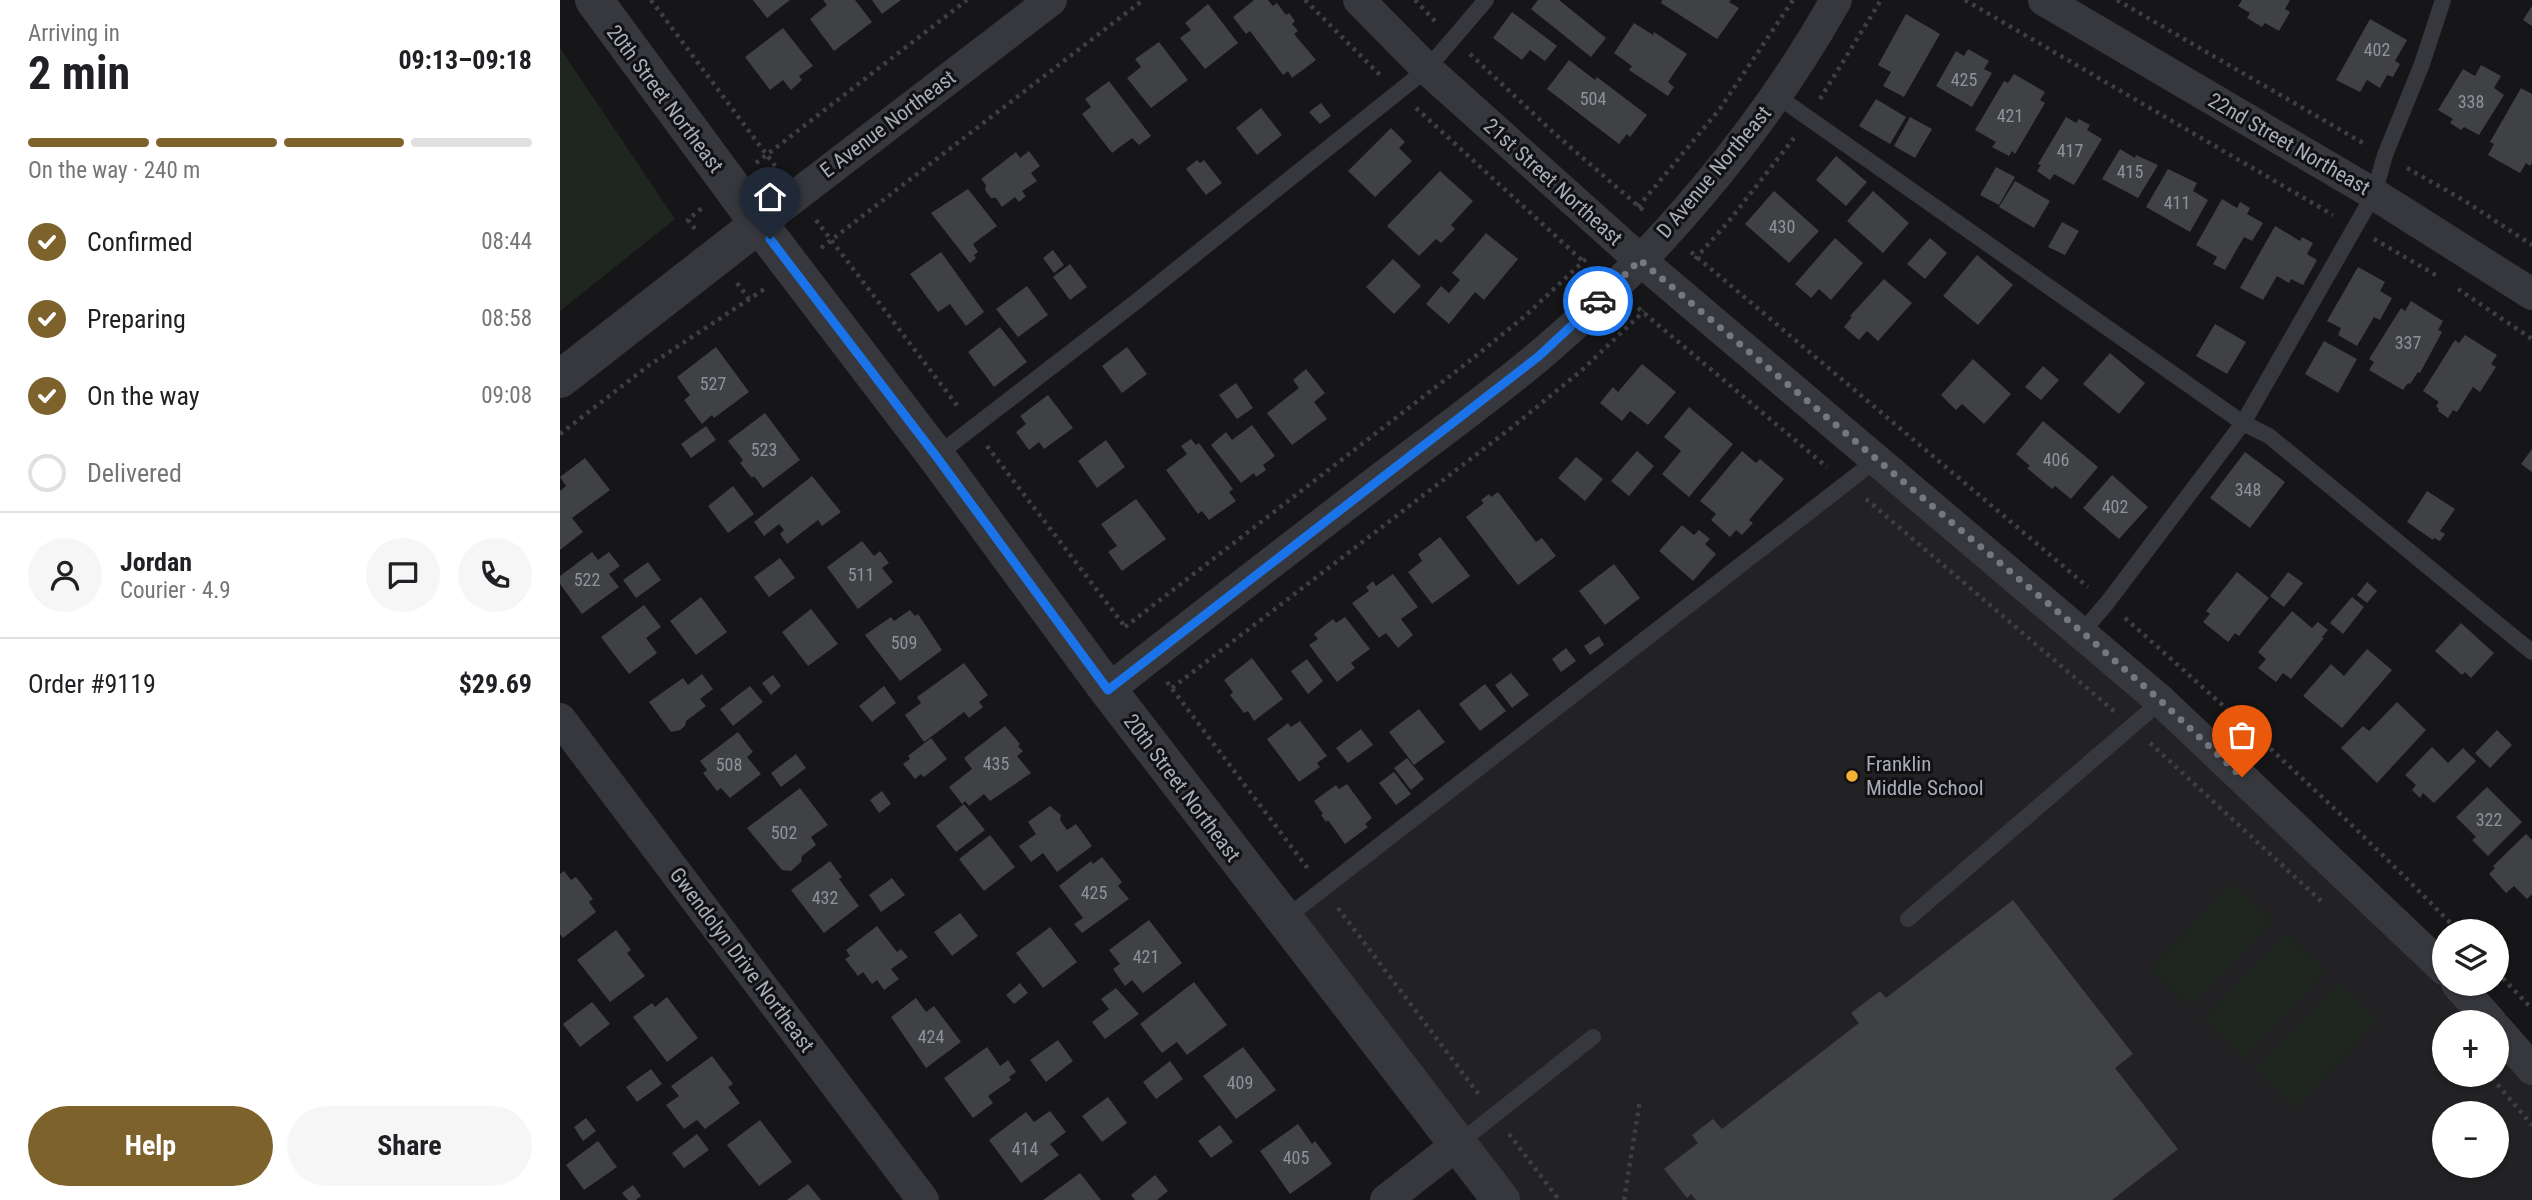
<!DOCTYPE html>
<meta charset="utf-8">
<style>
body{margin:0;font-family:"Roboto Condensed",sans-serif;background:#f6f6f6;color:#202124;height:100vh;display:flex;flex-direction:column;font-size:26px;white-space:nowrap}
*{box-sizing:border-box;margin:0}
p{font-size:23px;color:#757577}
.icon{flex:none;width:38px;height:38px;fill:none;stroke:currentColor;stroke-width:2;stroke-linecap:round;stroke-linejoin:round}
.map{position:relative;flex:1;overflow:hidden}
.sheet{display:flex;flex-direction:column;background:#fff;width:560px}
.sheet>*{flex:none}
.controls{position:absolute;left:1872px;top:919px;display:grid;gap:14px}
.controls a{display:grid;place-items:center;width:77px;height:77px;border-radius:50%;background:#fff;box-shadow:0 2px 5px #0004;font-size:35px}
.pin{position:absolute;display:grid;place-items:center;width:60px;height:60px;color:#fff;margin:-72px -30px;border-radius:50% 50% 50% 0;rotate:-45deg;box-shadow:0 0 7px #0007}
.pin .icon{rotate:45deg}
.courier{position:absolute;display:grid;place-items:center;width:70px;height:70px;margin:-35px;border:5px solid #1a73e8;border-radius:50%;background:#fff;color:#222;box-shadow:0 2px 9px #0007}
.overview em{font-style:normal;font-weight:700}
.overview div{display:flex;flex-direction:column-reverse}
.overview{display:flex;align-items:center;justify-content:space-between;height:119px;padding:0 28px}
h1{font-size:46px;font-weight:700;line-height:52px}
.bar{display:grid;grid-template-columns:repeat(4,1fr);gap:10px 7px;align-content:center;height:84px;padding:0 28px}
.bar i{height:9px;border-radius:5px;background:#e0e0e0}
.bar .on{background:#7e622b}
.bar p{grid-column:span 4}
.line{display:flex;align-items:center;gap:18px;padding:0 28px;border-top:2px solid #e0e0e0}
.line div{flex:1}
.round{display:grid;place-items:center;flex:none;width:74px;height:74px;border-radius:37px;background:#f6f6f6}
ol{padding:0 28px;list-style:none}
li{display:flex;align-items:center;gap:21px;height:77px}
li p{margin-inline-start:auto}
li .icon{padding:7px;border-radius:50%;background:#7e622b;color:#fff;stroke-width:4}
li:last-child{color:#757577}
li i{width:38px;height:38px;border:4px solid #e0e0e0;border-radius:50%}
.button{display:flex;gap:14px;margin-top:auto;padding:14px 28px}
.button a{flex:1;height:80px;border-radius:42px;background:#7e622b;color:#fff;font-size:28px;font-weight:700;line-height:80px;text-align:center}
.button a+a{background:#f6f6f6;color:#202124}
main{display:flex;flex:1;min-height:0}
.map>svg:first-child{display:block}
.built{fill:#222225;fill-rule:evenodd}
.green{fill:#1e261f}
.building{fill:#404145}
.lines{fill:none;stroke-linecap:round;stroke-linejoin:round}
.path{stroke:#3d3f44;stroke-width:4.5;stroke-dasharray:3.5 5;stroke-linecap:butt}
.service{stroke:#37383d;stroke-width:16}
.minor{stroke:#37383d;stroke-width:32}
.tertiary{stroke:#37383d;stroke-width:38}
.done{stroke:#757880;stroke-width:7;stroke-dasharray:0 12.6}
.route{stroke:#1a73e8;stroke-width:9}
.poi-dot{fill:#f2b134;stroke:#111113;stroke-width:2.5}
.labels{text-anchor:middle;stroke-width:6;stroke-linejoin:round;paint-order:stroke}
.number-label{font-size:18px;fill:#8e929b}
.street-label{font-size:21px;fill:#a8adb8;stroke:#111113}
.poi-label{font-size:21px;fill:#a8adb8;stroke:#111113;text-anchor:start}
</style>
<main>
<section class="sheet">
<div class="overview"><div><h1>2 min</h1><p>Arriving in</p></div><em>09:13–09:18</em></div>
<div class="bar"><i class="on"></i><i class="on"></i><i class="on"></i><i></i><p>On the way · 240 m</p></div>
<ol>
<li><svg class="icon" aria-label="check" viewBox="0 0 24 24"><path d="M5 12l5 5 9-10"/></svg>Confirmed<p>08:44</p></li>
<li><svg class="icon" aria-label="check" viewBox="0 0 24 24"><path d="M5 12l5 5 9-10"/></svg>Preparing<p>08:58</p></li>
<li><svg class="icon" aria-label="check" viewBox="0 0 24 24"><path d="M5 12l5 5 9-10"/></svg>On the way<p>09:08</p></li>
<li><i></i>Delivered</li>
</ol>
<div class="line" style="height:126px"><a class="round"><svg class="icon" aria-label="person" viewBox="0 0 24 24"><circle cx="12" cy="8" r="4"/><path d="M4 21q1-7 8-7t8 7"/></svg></a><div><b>Jordan</b><p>Courier · 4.9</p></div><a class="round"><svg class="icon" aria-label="chat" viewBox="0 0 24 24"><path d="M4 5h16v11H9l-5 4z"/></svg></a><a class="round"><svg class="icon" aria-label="phone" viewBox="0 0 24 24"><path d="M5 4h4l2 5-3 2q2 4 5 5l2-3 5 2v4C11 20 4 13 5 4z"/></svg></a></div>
<div class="line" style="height:91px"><div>Order #9119</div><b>$29.69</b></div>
<div class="button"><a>Help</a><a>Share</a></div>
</section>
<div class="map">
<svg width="1972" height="1200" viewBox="0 0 1972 1200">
<rect width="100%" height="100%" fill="#161618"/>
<path class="built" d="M1303 464 1522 632 1931 1022H1885V1074H1937V1029L1972 1069V1200H941L723 920ZM1885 1113H1937V1166H1885Z"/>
<path class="green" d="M0 48 115 219 0 311Z
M1673 883 1713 920 1631 1007 1591 969Z
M1726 934 1766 971 1684 1059 1644 1019Z
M1778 983 1819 1020 1736 1107 1696 1069Z"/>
<path class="building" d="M193 0H230L207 18Z
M263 0H295L312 22 274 51 250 19 267 5Z
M312 0H341L322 14Z
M694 0H708L713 6 717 3 726 15 729 13 735 21 732 24 738 31 734 34 756 60 732 78 728 71 723 75 690 31 686 34 673 17Z
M978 0H999L1046 38 1031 57 971 9Z
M1102 0H1171L1169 2 1179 8 1157 39 1101 3Z
M1682 0H1730L1725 9 1730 12 1719 31 1705 23 1702 27 1687 18 1690 13 1678 6Z
M648 4 678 43 645 69 620 38 631 30 625 23Z
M1972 6V26L1963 20Z
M952 12 997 46 985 61 970 50 962 60 933 38Z
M1346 14 1380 34 1344 97 1323 86 1331 72 1318 65Z
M1810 19 1847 40 1835 61 1840 64 1833 77 1827 75 1820 88 1807 80 1800 92 1776 80Z
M1074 23 1093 35 1094 32 1127 54 1108 82 1114 87 1108 96 1069 70 1072 66 1054 53Z
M223 28 253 66 239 76 242 80 231 90 223 80 210 90 185 57Z
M599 42 628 80 591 108 567 78 581 67 575 59Z
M1408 49 1429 61 1424 69 1432 73 1412 107 1376 86 1396 51 1404 56Z
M1009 60 1035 80 1037 77 1087 115 1070 137 1067 134 1059 144 987 89Z
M1921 65 1941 76 1934 88 1944 95 1919 135 1904 127 1901 130 1890 123 1893 119 1878 110 1903 69 1915 76Z
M1454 74 1485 92 1480 100 1485 103 1455 154 1452 151 1449 156 1432 147 1436 142 1415 130 1444 81 1448 83Z
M549 81 591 136 579 145 572 138 552 153 522 114 531 107 525 99Z
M1961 88 1972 94V163L1970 166 1966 163 1960 173 1928 155 1934 144 1930 142Z
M1316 99 1346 117 1330 144 1299 126Z
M761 103 771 116 760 124 749 112Z
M701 108 722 135 697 155 676 128Z
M1350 117 1372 129 1355 158 1334 146Z
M1506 117 1516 123 1519 119 1530 125 1527 130 1542 139 1514 185 1494 174 1490 180 1477 171 1481 165 1478 164Z
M831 128 845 142 839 148 852 161 815 197 788 171Z
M1560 149 1575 158 1576 155 1598 165 1578 198 1542 179Z
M469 151 480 166 471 173 477 181 462 191 466 196 459 202 455 197 442 207 436 198H431L425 190 426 185 421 179 456 152 460 158Z
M1276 156 1307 182 1286 206 1256 180Z
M637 160 640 163 644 160 662 183 646 195 626 169Z
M1436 167 1455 177 1439 205 1420 195Z
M1608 169 1637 183 1633 191 1648 200 1630 232 1586 207Z
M880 171 913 201 891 225 895 229 881 243 876 239 859 256 827 226Z
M1455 181 1490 201 1474 228 1439 207Z
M408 189 437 226 413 244 418 252 414 255 416 258 410 263 371 213Z
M1214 191 1259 231 1229 263 1185 224Z
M1313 191 1349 223 1323 253 1287 221Z
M1662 199 1677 208 1680 202 1690 208 1687 214 1703 223 1692 241 1684 237 1665 270 1653 264 1657 257 1636 245Z
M1502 222 1519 231 1505 255 1488 247Z
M1715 226 1740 241 1742 237 1753 243 1747 254 1757 260 1743 285 1731 279 1729 283 1717 276 1703 300 1680 288Z
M926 233 958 259 924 300 915 292 889 324 866 304 881 286 889 293 900 280 892 273Z
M1275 238 1303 263 1271 300 1259 289 1251 298 1235 284Z
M1370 238 1387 253 1365 279 1347 264Z
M493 250 504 265 494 273 483 258Z
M381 252 424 312 406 326 390 304 378 312 350 274Z
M1417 255 1453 285 1418 325 1383 296Z
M833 259 861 286 834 314 806 287Z
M510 264 527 287 510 300 493 277Z
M1798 267 1825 282 1820 291 1832 298 1820 320 1814 317 1797 346 1778 335 1781 328 1767 321Z
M1324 279 1352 303 1318 341 1307 331 1299 340 1284 327 1292 317 1290 316Z
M467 286 488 315 458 337 436 309Z
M1851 301 1883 321 1878 330 1882 332 1860 373 1858 372 1850 384 1848 383 1843 390 1809 370 1814 362 1809 359 1841 308 1845 311Z
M1655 324 1686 342 1667 374 1636 356Z
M440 327 467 362 434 387 408 352Z
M1905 335 1937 355 1931 364 1936 367 1920 392 1913 387 1897 412 1893 410 1888 418 1878 411 1879 409 1876 406 1879 402 1863 391 1895 340 1899 343Z
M1764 341 1797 359 1778 393 1745 374Z
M156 347 189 392 154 418 152 415 142 424 124 400 130 395 117 377Z
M567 347 587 374 562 393 542 366Z
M1550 353 1585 383 1559 414 1523 384Z
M1413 359 1451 394 1424 424 1402 404 1396 410 1381 395Z
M1082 364 1116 392 1088 425 1070 411 1062 421 1040 403 1053 387 1058 392Z
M1483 366 1499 380 1481 400 1465 387Z
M746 369 765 393 754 402 767 419 732 445 707 413 739 388 733 380Z
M676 383 693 408 677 419 659 395Z
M488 395 513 428 484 449 479 442 469 450 456 432 466 424 460 416Z
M1129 407 1173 444 1129 497 1102 474 1121 451 1104 437Z
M205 413 240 460 203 488 194 476 192 478 180 463 183 460 168 441Z
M1483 421 1538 467 1511 499 1495 486 1492 489 1467 468 1470 466 1456 454Z
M692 425 715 456 703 465 706 470 696 477 694 473 681 483 651 445 666 432 672 440Z
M146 426 156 440 131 458 121 444Z
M631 439 636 445 639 443 673 489 669 492 676 501 649 520 642 511 638 514 606 470 627 454 621 446Z
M546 440 565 467 537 488 518 461Z
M1972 449V472L1961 464Z
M1077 451 1094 466 1069 496 1051 481Z
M1182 451 1196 463 1200 459 1224 479 1189 520 1193 523 1182 535 1176 530 1170 537 1151 520 1156 514 1140 501Z
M1685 452 1725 482 1690 528 1650 498Z
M1016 457 1043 479 1025 501 998 478Z
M25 458 50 490 12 518 23 532 0 550V491L6 486 0 477Z
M1552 475 1588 507 1559 539 1523 508Z
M252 476 281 512 262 526 258 520 227 544 220 534 224 530 219 524 204 536 194 522Z
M173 486 194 514 168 533 148 506Z
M1867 491 1895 509 1880 531 1885 534 1880 541 1874 538 1873 540 1847 522Z
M938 492 976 542 982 538 996 556 958 585 906 517 924 503 921 500 929 494 931 497Z
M576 499 606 539 562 571 548 552 557 546 541 524Z
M1122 525 1134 535 1139 530 1150 539 1145 544 1156 554 1133 581 1099 551Z
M880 537 910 576 872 604 848 572 862 561 858 554Z
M302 541 314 556 320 551 329 563 322 568 333 582 298 609 267 567Z
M32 552 38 560 49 552 60 566 49 574 59 587 22 614 0 584V576Z
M220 558 235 578 209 597 194 577Z
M88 562 101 580 76 598 63 580Z
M1054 564 1080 598 1045 625 1019 591Z
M1677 572 1709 598 1679 636 1675 633 1668 642 1643 622 1650 614 1646 611Z
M1728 572 1743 583 1724 607 1710 596Z
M833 574 858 607 841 619 853 635 838 648 826 633 819 638 792 603 809 591 806 587 813 581 816 586Z
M1807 582 1817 591 1807 603 1797 595Z
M141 597 167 632 136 655 110 621Z
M1792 597 1804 607 1783 634 1770 623Z
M84 605 101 627 86 638 97 653 69 674 41 637Z
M251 609 278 644 248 666 222 632Z
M350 610 355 616 358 614 382 650 340 681 305 635 331 617 334 621Z
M1732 611 1752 628 1758 622 1768 630 1762 637 1764 638 1731 679 1723 673 1716 682 1698 668 1706 659 1698 652Z
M785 617 810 649 791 663 795 668 777 682 749 645 758 639 754 634 773 619 776 623Z
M1901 623 1934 653 1911 678 1905 672 1902 675 1875 651Z
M1039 636 1044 645 1030 655 1024 646Z
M1006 648 1016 661 1001 672 992 659Z
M1807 649 1832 670 1782 728 1743 696 1771 664 1784 676Z
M692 658 723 699 694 721 688 711 684 713 670 695 673 692 664 680Z
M747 659 763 681 748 694 731 671Z
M404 663 428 695 419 702 423 707 409 718 404 712 364 742 345 715 361 703 357 697Z
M951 673 969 695 952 708 935 685Z
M142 674 153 689 140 699 146 706 126 721 125 726 120 730 111 732 89 702 123 678 128 685Z
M213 675 221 686 211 695 202 683Z
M925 684 946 711 920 731 899 704Z
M190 686 203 702 173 726 160 709Z
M324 686 336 703 312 722 299 706Z
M1837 702 1866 730 1817 783 1781 748 1803 726 1809 731Z
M859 709 885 742 854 765 829 732Z
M740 721 767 756 757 763 760 767 739 782 707 739 728 723 731 727Z
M445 726 460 744 458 746 463 751 457 756 471 773 430 801 424 794 409 806 405 801 402 804 389 787 412 769 404 758Z
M801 729 813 745 788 763 776 748Z
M1937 730 1952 745 1930 768 1915 753Z
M178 732 193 752 187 757 201 774 170 798 161 788 157 791 143 773 147 770 140 761Z
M371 738 387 759 364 777 361 774 355 779 343 764 350 759 348 756Z
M1872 747 1888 763 1903 748 1916 761 1874 803 1863 793 1860 798 1852 790 1856 785 1845 775Z
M236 754 246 768 221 787 211 773Z
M847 758 864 779 851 790 834 768Z
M834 772 851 794 836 805 819 783Z
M787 784 812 818 805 824 808 827 785 844 768 820 766 822 761 815 763 814 754 801 776 785 779 789Z
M1927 787 1962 822 1928 856 1912 840 1916 837 1896 817Z
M240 788 268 825 251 837 256 845 242 856 241 862 231 871 222 870 187 828Z
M322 791 331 804 319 813 310 800Z
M404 804 425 830 396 852 376 826Z
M490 806 501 815 500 820 507 830 516 824 532 846 497 872 483 853 471 862 459 846 476 834 468 822Z
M1966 834 1972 840V894L1967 899 1954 886 1946 893 1929 874 1935 868 1933 866Z
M430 835 455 867 424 891 399 859Z
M542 857 562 882 558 886 569 899 522 933 514 924 523 918 499 886 531 861 533 864Z
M270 861 282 877 279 879 299 906 264 933 231 890Z
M4 871 11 880 16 877 33 899 29 902 36 912 3 938 0 934V874Z
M332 878 345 895 321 912 309 895Z
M1453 900 1573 1054 1555 1068 1618 1149 1552 1200H1136L1131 1194 1127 1198 1104 1169 1138 1143 1132 1135 1153 1119 1162 1129 1299 1023 1291 1013 1320 991 1326 998Z
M400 913 418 936 392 956 374 932Z
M589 920 622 963 583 993 572 980 565 986 553 969 560 964 549 950Z
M317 926 337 952 341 949 348 957 331 969 339 979 324 990 317 980 312 984 303 972 298 976 285 959 290 956 286 950Z
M490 927 517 962 483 988 456 953Z
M56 930 71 950 67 953 85 976 50 1002 17 960Z
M634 982 667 1025 627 1055 617 1042 602 1053 580 1024Z
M460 983 468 993 454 1004 446 995Z
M556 988 579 1014 545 1039 532 1022 549 1009 541 999Z
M107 997 138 1038 107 1062 73 1017 92 1003 95 1007Z
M356 998 366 1012 374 1006 401 1042 366 1068 331 1017Z
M32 1002 50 1024 20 1047 3 1024Z
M498 1040 513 1061 486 1082 470 1060Z
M427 1047 440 1066 448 1060 456 1072 449 1077 451 1080 428 1096 433 1103 413 1118 384 1078Z
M683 1047 716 1090 676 1119 643 1076Z
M152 1056 173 1084 168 1087 180 1103 145 1129 137 1120 124 1129 106 1105 119 1096 111 1086Z
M610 1061 623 1079 596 1099 583 1082Z
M91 1069 102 1084 77 1102 66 1087Z
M548 1097 567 1123 542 1142 522 1116Z
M490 1111 506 1132 490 1144 499 1155 461 1183 429 1140 466 1112 474 1122Z
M26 1118 36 1131 23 1141 14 1127Z
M200 1120 232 1162 199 1186 167 1145Z
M738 1124 752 1144 755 1141 772 1164 730 1194 700 1151Z
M660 1125 673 1142 651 1158 638 1141Z
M137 1134 149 1150 124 1168 112 1153Z
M38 1141 57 1167 24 1190 6 1165Z
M520 1173 541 1200H483Z
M595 1175 608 1191 597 1200H575L571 1195Z
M248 1184 261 1200H227Z
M73 1185 81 1196 76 1200H68L62 1193Z"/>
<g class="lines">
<path class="path" d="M91 0 218 170
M745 0 821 76
M855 0 876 22
M1405 0 1773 215
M1557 0 1803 143
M910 54 994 133 1083 210
M1260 99 1321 0
M856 108 1025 263
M196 163 407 0
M1847 168 1905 201 1972 245
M1078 207 1159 110 1233 0
M256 220 399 408
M135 229 128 220 144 206
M1814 239 1879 277
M261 248 583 0
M1131 252 1528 587
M1135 259 1169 221 1234 138
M177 283 189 299
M1898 289 1972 339
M1078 308 1267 467
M0 434 88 366 206 288
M427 446 566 628
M1306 499 1555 712
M1565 618C1679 719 1792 821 1898 931
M565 627 912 359 965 316 1028 257
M607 682 749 870
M612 688 951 428 1022 370 1084 311
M1590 743 1761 901
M778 908 920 1096
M1937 972 1972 1009
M1932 1078 1972 1125
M949 1134 999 1200
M1064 1200 1080 1100"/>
<path class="service" d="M1217 96 1683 423 1709 436 1972 652
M376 456 577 301 867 69 926 0
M1522 632 1547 603 1683 423 1814 194 1825 155 1862 64 1883 0
M1348 919 1601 701
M723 920 1316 460
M899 1143 1033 1037"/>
<path class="minor" d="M799 0 867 69 1080 260 1601 701 1885 970
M1484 0 1814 194 1972 294
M199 224 491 0
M548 690C638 619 729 549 820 479 873 438 928 399 979 356 1093 260 1203 131 1276 0
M0 719 363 1200
M1897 984 1931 1022
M1937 1029 1972 1069
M826 1200 899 1143"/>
<path class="tertiary" d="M34 0 199 224 376 456 548 690 941 1200
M0 379 199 224"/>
</g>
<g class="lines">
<path class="done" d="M1038 301 1080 260 1522 632 1601 701 1682 777"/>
<path class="route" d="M210 239 376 456 548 690 979 356 1038 301"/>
</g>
<circle class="poi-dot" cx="1292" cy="776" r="7"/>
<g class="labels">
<g class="number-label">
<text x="1817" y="56">402</text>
<text x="1404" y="86">425</text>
<text x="1033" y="105">504</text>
<text x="1911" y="108">338</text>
<text x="1450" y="122">421</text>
<text x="1510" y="157">417</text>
<text x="1570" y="178">415</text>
<text x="1617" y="209">411</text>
<text x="1222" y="233">430</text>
<text x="1848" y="349">337</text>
<text x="153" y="390">527</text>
<text x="204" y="456">523</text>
<text x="1496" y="466">406</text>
<text x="1688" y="496">348</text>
<text x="1555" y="513">402</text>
<text x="301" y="581">511</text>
<text x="27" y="586">522</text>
<text x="344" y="649">509</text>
<text x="436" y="770">435</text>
<text x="169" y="771">508</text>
<text x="1929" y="826">322</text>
<text x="224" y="839">502</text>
<text x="534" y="899">425</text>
<text x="265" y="904">432</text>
<text x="586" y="963">421</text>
<text x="371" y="1043">424</text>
<text x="680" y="1089">409</text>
<text x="465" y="1155">414</text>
<text x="736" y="1164">405</text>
</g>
<g class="street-label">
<text transform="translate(105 99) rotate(53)" y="7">20th Street Northeast</text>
<text transform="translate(328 124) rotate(-37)" y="7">E Avenue Northeast</text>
<text transform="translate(1729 144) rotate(30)" y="7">22nd Street Northeast</text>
<text transform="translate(1154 172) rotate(-50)" y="7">D Avenue Northeast</text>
<text transform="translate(993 182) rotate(42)" y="7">21st Street Northeast</text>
<text transform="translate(622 788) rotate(53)" y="7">20th Street Northeast</text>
<text transform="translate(182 960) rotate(53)" y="7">Gwendolyn Drive Northeast</text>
</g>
<g class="poi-label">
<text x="1306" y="771">Franklin<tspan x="1306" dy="24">Middle School</tspan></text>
</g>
</g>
</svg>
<div class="controls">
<a><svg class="icon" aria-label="layers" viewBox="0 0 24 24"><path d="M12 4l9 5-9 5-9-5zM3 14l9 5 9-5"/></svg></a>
<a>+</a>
<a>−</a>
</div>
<div class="pin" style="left:1682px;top:777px;background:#ea580c"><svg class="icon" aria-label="bag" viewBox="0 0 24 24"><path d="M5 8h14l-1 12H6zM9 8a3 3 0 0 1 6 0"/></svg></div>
<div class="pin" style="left:210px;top:239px;background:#1f2937"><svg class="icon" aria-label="home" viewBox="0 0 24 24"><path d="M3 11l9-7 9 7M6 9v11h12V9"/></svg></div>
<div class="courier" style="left:1038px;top:301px"><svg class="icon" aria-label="car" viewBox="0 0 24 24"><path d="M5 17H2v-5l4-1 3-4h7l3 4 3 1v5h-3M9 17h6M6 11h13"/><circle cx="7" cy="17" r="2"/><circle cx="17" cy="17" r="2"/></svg></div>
</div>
</main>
